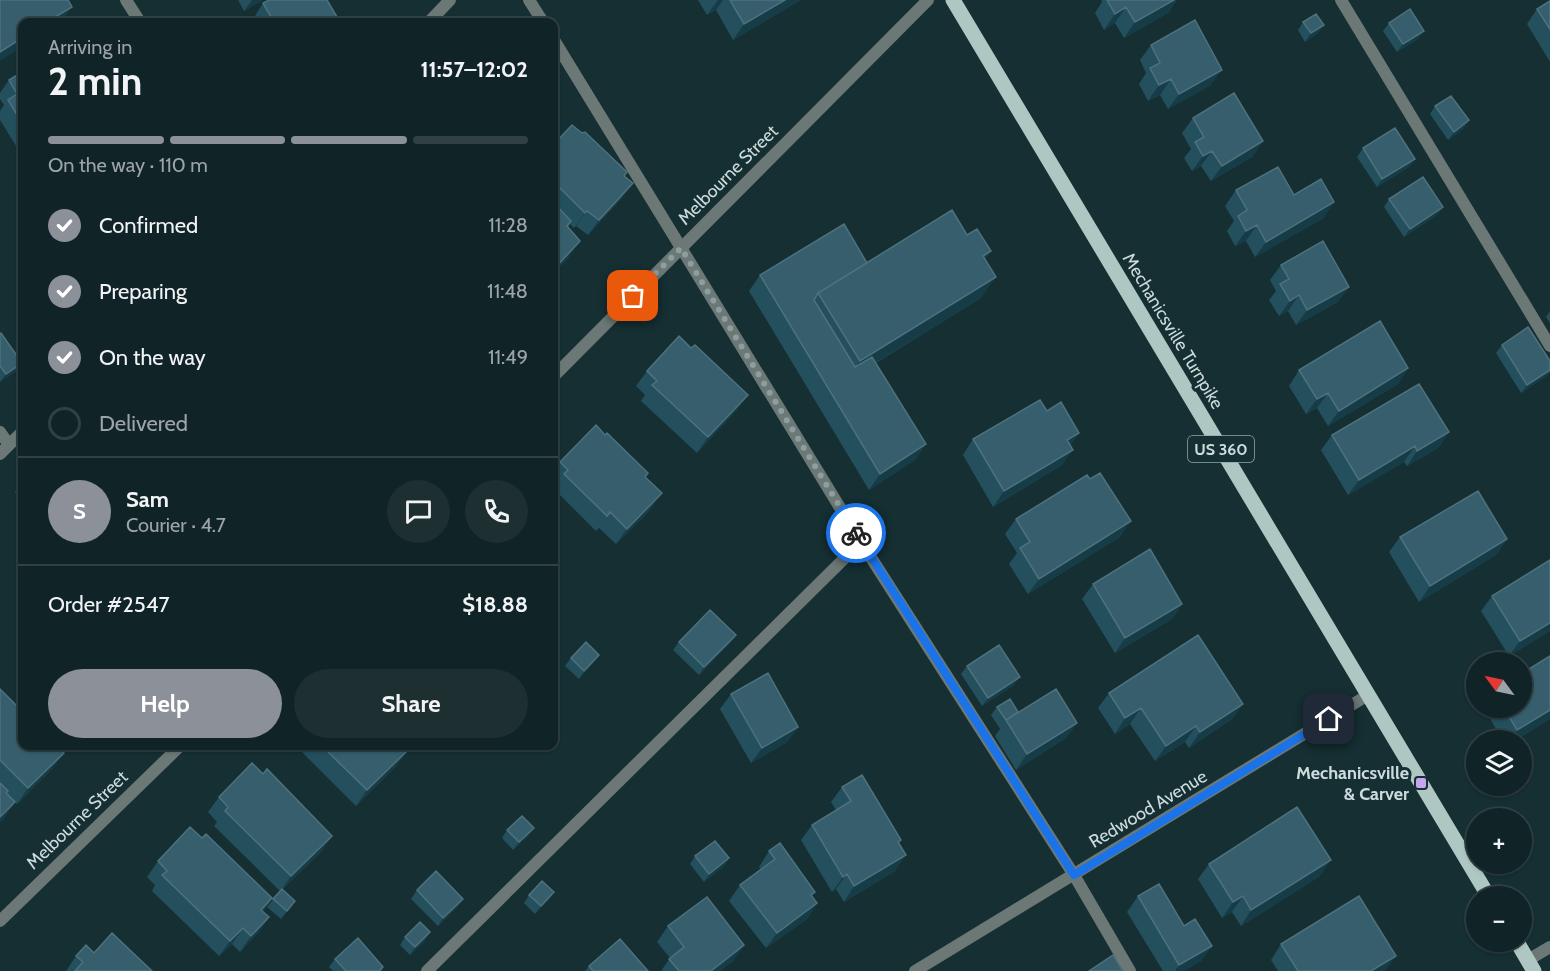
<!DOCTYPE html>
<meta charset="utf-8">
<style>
body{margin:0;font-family:Cabin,sans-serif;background:#1e2f32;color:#f1f3f6;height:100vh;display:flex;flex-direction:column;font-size:22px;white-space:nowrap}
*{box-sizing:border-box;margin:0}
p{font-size:20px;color:#9ca4a7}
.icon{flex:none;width:33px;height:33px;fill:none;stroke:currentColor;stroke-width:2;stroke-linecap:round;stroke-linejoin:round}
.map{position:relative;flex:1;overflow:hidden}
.side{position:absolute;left:18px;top:18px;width:540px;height:732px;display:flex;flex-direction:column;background:#102326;border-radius:12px;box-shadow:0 2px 4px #0004,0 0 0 2px #304043}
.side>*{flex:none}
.needle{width:39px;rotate:303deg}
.buttons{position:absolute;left:1466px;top:652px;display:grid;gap:12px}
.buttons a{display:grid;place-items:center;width:66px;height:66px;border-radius:50%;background:#102326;box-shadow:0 2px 4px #0004,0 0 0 2px #304043;font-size:30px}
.pin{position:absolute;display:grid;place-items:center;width:51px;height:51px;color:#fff;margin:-26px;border-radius:12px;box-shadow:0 3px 9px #0006}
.courier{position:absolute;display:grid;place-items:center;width:60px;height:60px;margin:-30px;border:4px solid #1a73e8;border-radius:50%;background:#fff;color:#222;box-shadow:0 2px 8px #0007}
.headline em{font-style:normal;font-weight:700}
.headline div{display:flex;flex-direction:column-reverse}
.headline{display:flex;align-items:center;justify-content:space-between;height:102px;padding:0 30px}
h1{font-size:39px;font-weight:700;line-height:45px}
.bar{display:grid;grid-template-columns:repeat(4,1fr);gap:9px 6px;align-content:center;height:72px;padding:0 30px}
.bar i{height:8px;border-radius:4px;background:#304043}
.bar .selected{background:#8c9099}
.bar p{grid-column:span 4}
.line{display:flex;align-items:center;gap:15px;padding:0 30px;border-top:2px solid #304043}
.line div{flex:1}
.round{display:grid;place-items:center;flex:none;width:63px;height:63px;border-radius:32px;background:#1e2f32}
ol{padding:0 30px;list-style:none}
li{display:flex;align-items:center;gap:18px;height:66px}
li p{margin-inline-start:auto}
li .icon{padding:6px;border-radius:50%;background:#8c9099;color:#fff;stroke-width:4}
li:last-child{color:#9ca4a7}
li i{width:33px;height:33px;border:3px solid #304043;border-radius:50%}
.primary-button{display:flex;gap:12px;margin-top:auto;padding:12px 30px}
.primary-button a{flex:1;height:69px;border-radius:36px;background:#8c9099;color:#fff;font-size:24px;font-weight:700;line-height:69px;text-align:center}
.primary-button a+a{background:#1e2f32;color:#f1f3f6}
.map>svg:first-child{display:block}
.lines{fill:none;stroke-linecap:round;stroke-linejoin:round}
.lane{stroke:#6c7876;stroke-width:12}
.street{stroke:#6c7876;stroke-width:12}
.primary{stroke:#aec7c3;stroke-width:15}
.wall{fill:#24505e}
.shaded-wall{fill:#163c47}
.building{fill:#365e6c;stroke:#4d727e;stroke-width:1.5}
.done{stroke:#8c9fa0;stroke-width:6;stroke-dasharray:0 10.8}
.route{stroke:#1a73e8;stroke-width:8}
.poi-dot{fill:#c8a6ef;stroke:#152f32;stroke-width:2}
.labels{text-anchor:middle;stroke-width:6;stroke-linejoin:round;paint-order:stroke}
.shield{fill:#152f32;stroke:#95a7a9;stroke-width:1.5}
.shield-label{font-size:16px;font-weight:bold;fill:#ccdbdc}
.street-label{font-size:18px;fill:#ccdbdc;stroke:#152f32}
.poi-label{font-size:18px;font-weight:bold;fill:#ccdbdc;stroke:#152f32;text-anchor:end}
</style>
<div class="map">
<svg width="1550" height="971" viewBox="0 0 1550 971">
<rect width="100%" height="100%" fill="#152f32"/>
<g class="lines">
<path class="lane" d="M529 0 543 22
M1341 0 1550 346
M429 22 450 0
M554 40 861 542 1074 875 1130 971
M0 432 9 445
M0 454 22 432
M427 971 861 542"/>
<path class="street" d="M126 0 140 22
M554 376 928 0
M0 921 180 746
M1528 960 1550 947
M915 971 1368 695"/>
<path class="primary" d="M953 0 1489 897
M1517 942 1534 971"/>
</g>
<path class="wall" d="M238 0H263L244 11Z
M698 0H801L733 40 716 10 707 15Z
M1101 0H1177L1168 13 1124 38 1115 23 1104 30 1095 13 1102 2Z
M1550 1V62L1527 24 1537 9Z
M263 3 340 22H255L253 19Z
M1303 22 1318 33 1305 42 1298 30Z
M1389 23 1418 39 1397 52 1383 31Z
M1151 45 1211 85 1168 109 1160 95 1148 101 1139 84 1146 73 1140 60Z
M22 72V141L16 146 0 120V111L4 105 0 99V93L9 80Z
M1435 106 1469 120 1463 129 1448 140 1430 114Z
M1193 118 1263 141 1252 157 1211 181 1201 166 1192 171 1184 158 1191 149 1182 133Z
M554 144 624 176 622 198 588 235 576 226 574 228 570 224 568 227 569 257 554 273Z
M1363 148 1415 159 1409 167 1377 187 1357 157Z
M1236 190 1294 195 1324 218 1255 257 1246 241 1235 246 1227 231 1234 221 1225 206Z
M1389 199 1443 207 1437 215 1404 237 1384 207Z
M967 235 991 251 985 259 981 298 876 363 926 444 915 460 869 490 749 291 760 275 867 263Z
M1281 265 1349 287 1338 302 1296 325 1288 311 1279 316 1269 300 1276 291 1270 280Z
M1550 311V323L1546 317Z
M0 334 16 371 0 382Z
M1502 345 1548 375 1521 393 1496 353Z
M1408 368 1398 384 1328 426 1317 408 1306 414 1289 386 1299 370Z
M647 371 737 410 697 453 641 401 645 395 636 386Z
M1047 411 1079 433 1070 446 1062 465 993 507 963 455 973 439Z
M1449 432 1438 448 1407 466 1404 462 1348 495 1321 450 1332 435Z
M605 435 648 473 645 477 651 509 616 544 599 528 596 531 554 489 557 485 554 482V471L560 462Z
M22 462V476L17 470Z
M22 482V501L15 492Z
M1016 519 1120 537 1028 594 1009 564 1017 553 1005 534Z
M1400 537 1507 539 1496 555 1419 602 1389 552Z
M22 554V564L19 560Z
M1093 584 1182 604 1172 619 1115 653 1082 599Z
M1492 596 1550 631 1509 656 1481 611Z
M679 642 730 643 699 675 673 650Z
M599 655 593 663 579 679 565 666 571 658Z
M967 666 1014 685 982 706 961 674Z
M0 689 53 768 17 804 6 793 15 802 4 818 0 822Z
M1109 693 1243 704 1232 719 1189 748 1185 742 1155 761 1130 724 1115 734 1098 708Z
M731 694 798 727 787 742 751 763 720 709Z
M997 707 1018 712 1077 723 1066 738 1016 770 995 736 1000 729 991 715Z
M1484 708H1521L1550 719 1514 741H1503Z
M296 746H402L407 751 396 766 356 806Z
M263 774 332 836 321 852 282 890 295 901 281 919 267 907 280 891 214 826 217 822 208 812 219 797Z
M842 787 901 840 899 844 895 871 844 902 836 889 832 892 801 840 812 825 836 810 831 802Z
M534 828 528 836 513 850 502 838 507 830Z
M202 838 272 898 263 912 269 917 258 933 240 952 232 944 219 956 152 891 155 885 147 877 158 861Z
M769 851 815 892 812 896 817 903 807 919 766 948 729 901 740 885 761 870 759 867Z
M695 856 729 858 723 867 704 882 690 864Z
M1209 864 1320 876 1241 926 1232 912 1222 918 1198 879Z
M417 890 463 899 457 907 438 926 411 899Z
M554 892 548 900 535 914 524 903 529 895Z
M1138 896 1212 946 1201 961 1184 971H1163L1127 912Z
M668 926 744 945 733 961 720 971H661L670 958 657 942Z
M405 937 425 941 410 955 400 945Z
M1281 944 1385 971H1278L1271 960Z
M94 953 152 971H66L76 956Z
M335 959 383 967 381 971H333L329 967Z
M589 966 648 971H585Z"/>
<path class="shaded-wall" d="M252 0H263L244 11Z
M718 0H723L716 10 707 15Z
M785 0H801L733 40 744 24Z
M1171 0H1177L1168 13 1124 38 1135 22Z
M72 7 61 22H47Z
M1126 7 1115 23 1104 30 1115 14Z
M1324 25 1318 33 1305 42 1311 33Z
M1424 31 1418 39 1397 52 1403 44Z
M22 38V47L0 61V52Z
M1222 70 1211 85 1168 109 1179 94Z
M1171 79 1160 95 1148 101 1159 85Z
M1469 120 1463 129 1448 140 1454 132Z
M22 137V141L16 146Z
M1263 141 1252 157 1211 181 1222 166Z
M1212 151 1201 166 1192 171 1203 156Z
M1415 159 1409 167 1377 187 1382 179Z
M633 183 622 198 588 235 599 220Z
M1334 202 1324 218 1255 257 1266 242Z
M1443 207 1437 215 1404 237 1410 229Z
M587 211 576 226 574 228 585 213Z
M1257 225 1246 241 1235 246 1246 231Z
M580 241 569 257 554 273V269Z
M991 251 976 272 983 256Z
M996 277 981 298 844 382 860 361Z
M1349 287 1338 302 1296 325 1307 310Z
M1299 295 1288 311 1279 316 1290 301Z
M22 363 16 371 0 382 6 374Z
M1408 368 1398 384 1328 426 1339 411Z
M1550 370V373L1548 375 1521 393 1527 385Z
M1328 393 1317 408 1306 414 1317 399Z
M748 395 737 410 697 453 708 437Z
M1449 432 1438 448 1407 466 1417 451Z
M1079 433 1069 448 1067 440Z
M926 444 915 460 869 490 880 474Z
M1415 446 1404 462 1348 495 1359 480Z
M1073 450 1062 465 993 507 1004 491Z
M662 493 651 509 616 544 627 529Z
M1131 521 1120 537 1028 594 1039 579Z
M1507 539 1496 555 1419 602 1430 586Z
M1182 604 1172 619 1115 653 1125 638Z
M1550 623V631L1509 656 1520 641Z
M736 635 730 643 699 675 704 667Z
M599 655 593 663 579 679 584 671Z
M1020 677 1014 685 982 706 988 698Z
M1243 704 1232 719 1189 748 1200 732Z
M1141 708 1130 724 1115 734 1125 718Z
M1550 710V719L1514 741H1509L1517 730Z
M1077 723 1066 738 1016 770 1027 754Z
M1196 726 1185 742 1155 761 1166 746Z
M798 727 787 742 751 763 762 748Z
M407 751 396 766 356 806 367 790Z
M64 753 53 768 17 804 28 788Z
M15 802 4 818 0 822V817Z
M534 828 528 836 513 850 519 842Z
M332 836 321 852 280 892 291 876Z
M906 855 895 871 844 902 854 886Z
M729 858 723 867 704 882 709 874Z
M1331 860 1320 876 1241 926 1251 910Z
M847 874 836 889 832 892 843 877Z
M554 892 548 900 535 914 541 906Z
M1243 896 1232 912 1222 918 1233 902Z
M272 898 261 914V910Z
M463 899 457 907 438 926 443 918Z
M817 903 807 919 766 948 777 933Z
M269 917 258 933 240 952 251 936Z
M243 928 232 944 219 956 230 941Z
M430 932 425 941 410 955 415 947Z
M744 945 733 961 720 971H711Z
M1212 946 1201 961 1184 971H1175L1179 965Z
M1396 956 1385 971H1371Z"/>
<path class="building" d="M0 0H68L72 7 47 22H22V38L0 52Z
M269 0H327L340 22H274L263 3Z
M730 0H785L744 24Z
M1107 0H1174L1135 22 1126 7 1115 14Z
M1550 1V29L1537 9Z
M1410 9 1424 31 1403 44 1389 23Z
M1316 14 1324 25 1311 33 1303 22Z
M1195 20 1222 70 1179 94 1171 79 1159 85 1150 68 1160 63 1151 45Z
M22 72V123L8 100 17 94 9 80Z
M1234 93 1263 141 1222 166 1212 151 1203 156 1195 142 1204 137 1193 118Z
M1451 96 1469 120 1454 132 1435 106Z
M572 125 582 133 585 132 627 172 624 176 633 183 599 220 587 211 585 213 554 182V144Z
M1395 128 1415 159 1382 179 1363 148Z
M1278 167 1294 195 1321 179 1334 202 1266 242 1257 225 1246 231 1238 216 1247 210 1236 190Z
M1423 177 1443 207 1410 229 1389 199Z
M554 203 571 221 567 226 580 241 554 269Z
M952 210 967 235 977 229 991 251 983 256 996 277 860 361 818 293Z
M844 224 867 263 818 293 814 300 855 367 872 357 926 444 880 474 760 275Z
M1323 241 1349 287 1307 310 1299 295 1290 301 1280 284 1289 279 1281 265Z
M1380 321 1408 368 1339 411 1328 393 1317 399 1299 370Z
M1528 327 1550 361V370L1527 385 1502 345Z
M1 333 22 363 6 374 0 366V334Z
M679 336 691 348 695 345 748 395 708 437 652 385 657 381 647 371Z
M1419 384 1449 432 1417 451 1415 446 1359 480 1332 435Z
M1040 400 1047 411 1061 402 1079 433 1067 440 1073 450 1004 491 973 439Z
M596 425 605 435 607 433 648 473 645 477 662 493 627 529 610 512 607 516 564 474 568 470 560 462Z
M1100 473 1131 521 1039 579 1020 548 1030 542 1016 519 1087 475 1090 479Z
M1478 491 1507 539 1430 586 1400 537Z
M1150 549 1182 604 1125 638 1093 584Z
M1550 560V623L1520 641 1492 596Z
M710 610 736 635 704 667 679 642Z
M1198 635 1243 704 1200 732 1196 726 1166 746 1141 708 1125 718 1109 693Z
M586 642 599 655 584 671 571 658Z
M999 645 1020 677 988 698 967 666Z
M1550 656V710L1517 730 1504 708H1521V674Z
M768 673 798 727 762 748 731 694Z
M0 689 22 711V746H56L64 753 28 788 0 760Z
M1056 689 1077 723 1027 754 1006 720Z
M1010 699 1018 712 1006 720 997 707Z
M322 746H402L407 751 367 790Z
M252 763 263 774 267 769 332 836 291 876 225 811 228 807 219 797Z
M862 775 901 840 898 842 906 855 854 886 847 874 843 877 812 825 851 801 842 787Z
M0 783 8 791 6 793 15 802 0 817Z
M1297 807 1331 860 1251 910 1243 896 1233 902 1209 864Z
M522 816 534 828 519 842 507 830Z
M190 827 202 838 206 834 272 898 261 910 269 917 251 936 243 928 230 941 162 875 167 871 158 861Z
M715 841 729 858 709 874 695 856Z
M780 843 815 892 811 895 817 903 777 933 740 885 775 859 769 851Z
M436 871 463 899 443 918 417 890Z
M542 881 554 892 541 906 529 895Z
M1159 884 1184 926 1195 919 1212 946 1179 965 1138 896Z
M282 889 295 901 287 911 273 899Z
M1359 896 1396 956 1371 971H1298L1281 944Z
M707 897 744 945 711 971H679L669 959 684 947 668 926Z
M420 922 430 932 415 947 405 937Z
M112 933 152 971H75L83 962 76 956 86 945 94 953Z
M358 938 383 967 379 971H346L335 959Z
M620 939 648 971H593L589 966Z
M1113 955 1123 971H1089Z"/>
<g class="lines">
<path class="done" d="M633 296 681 248 856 533"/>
<path class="route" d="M856 533 1074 875 1329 719"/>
</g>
<rect class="poi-dot" x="1415" y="777" width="12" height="12" rx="3"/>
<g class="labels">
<rect class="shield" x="1188" y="436" width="66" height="26" rx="4.5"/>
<g class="shield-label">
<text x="1221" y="455">US 360</text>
</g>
<g class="street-label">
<text transform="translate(728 175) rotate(-45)" y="6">Melbourne Street</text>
<text transform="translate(1173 331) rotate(59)" y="6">Mechanicsville Turnpike</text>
<text transform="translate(1148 809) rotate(-31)" y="6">Redwood Avenue</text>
<text transform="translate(77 820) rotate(-44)" y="6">Melbourne Street</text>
</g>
<g class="poi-label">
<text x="1409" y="779">Mechanicsville<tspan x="1409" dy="21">&amp; Carver</tspan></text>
</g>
</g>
</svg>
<div class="buttons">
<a><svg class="needle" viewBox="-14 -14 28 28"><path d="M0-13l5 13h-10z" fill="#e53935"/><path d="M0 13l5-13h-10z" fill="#9ca4a7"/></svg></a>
<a><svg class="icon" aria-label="layers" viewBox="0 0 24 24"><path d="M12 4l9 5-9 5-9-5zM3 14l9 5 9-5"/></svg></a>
<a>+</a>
<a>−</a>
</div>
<div class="pin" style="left:633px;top:296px;background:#ea580c"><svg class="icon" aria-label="bag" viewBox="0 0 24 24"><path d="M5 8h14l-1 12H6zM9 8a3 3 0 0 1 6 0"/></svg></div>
<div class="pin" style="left:1329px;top:719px;background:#1f2937"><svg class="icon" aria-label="home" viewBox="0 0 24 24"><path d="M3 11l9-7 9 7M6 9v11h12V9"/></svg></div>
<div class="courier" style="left:856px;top:533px"><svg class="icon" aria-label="bike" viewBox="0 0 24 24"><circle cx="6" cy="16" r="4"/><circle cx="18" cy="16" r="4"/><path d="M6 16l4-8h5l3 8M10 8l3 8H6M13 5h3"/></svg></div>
<section class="side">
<div class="headline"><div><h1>2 min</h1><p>Arriving in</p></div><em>11:57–12:02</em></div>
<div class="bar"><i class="selected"></i><i class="selected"></i><i class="selected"></i><i></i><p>On the way · 110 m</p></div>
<ol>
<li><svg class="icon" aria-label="check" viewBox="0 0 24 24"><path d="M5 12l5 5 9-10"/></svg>Confirmed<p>11:28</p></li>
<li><svg class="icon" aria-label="check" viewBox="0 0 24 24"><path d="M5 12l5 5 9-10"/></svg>Preparing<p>11:48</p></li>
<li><svg class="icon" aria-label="check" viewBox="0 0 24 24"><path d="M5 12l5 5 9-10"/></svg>On the way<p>11:49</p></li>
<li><i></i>Delivered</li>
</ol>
<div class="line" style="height:108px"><b class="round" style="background:#8c9099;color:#fff">S</b><div><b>Sam</b><p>Courier · 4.7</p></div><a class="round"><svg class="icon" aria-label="chat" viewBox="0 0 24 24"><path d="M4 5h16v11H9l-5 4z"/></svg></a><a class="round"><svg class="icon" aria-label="phone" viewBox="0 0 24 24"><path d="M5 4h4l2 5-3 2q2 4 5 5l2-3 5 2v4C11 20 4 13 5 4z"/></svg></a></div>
<div class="line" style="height:78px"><div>Order #2547</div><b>$18.88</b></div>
<div class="primary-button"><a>Help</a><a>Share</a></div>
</section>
</div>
